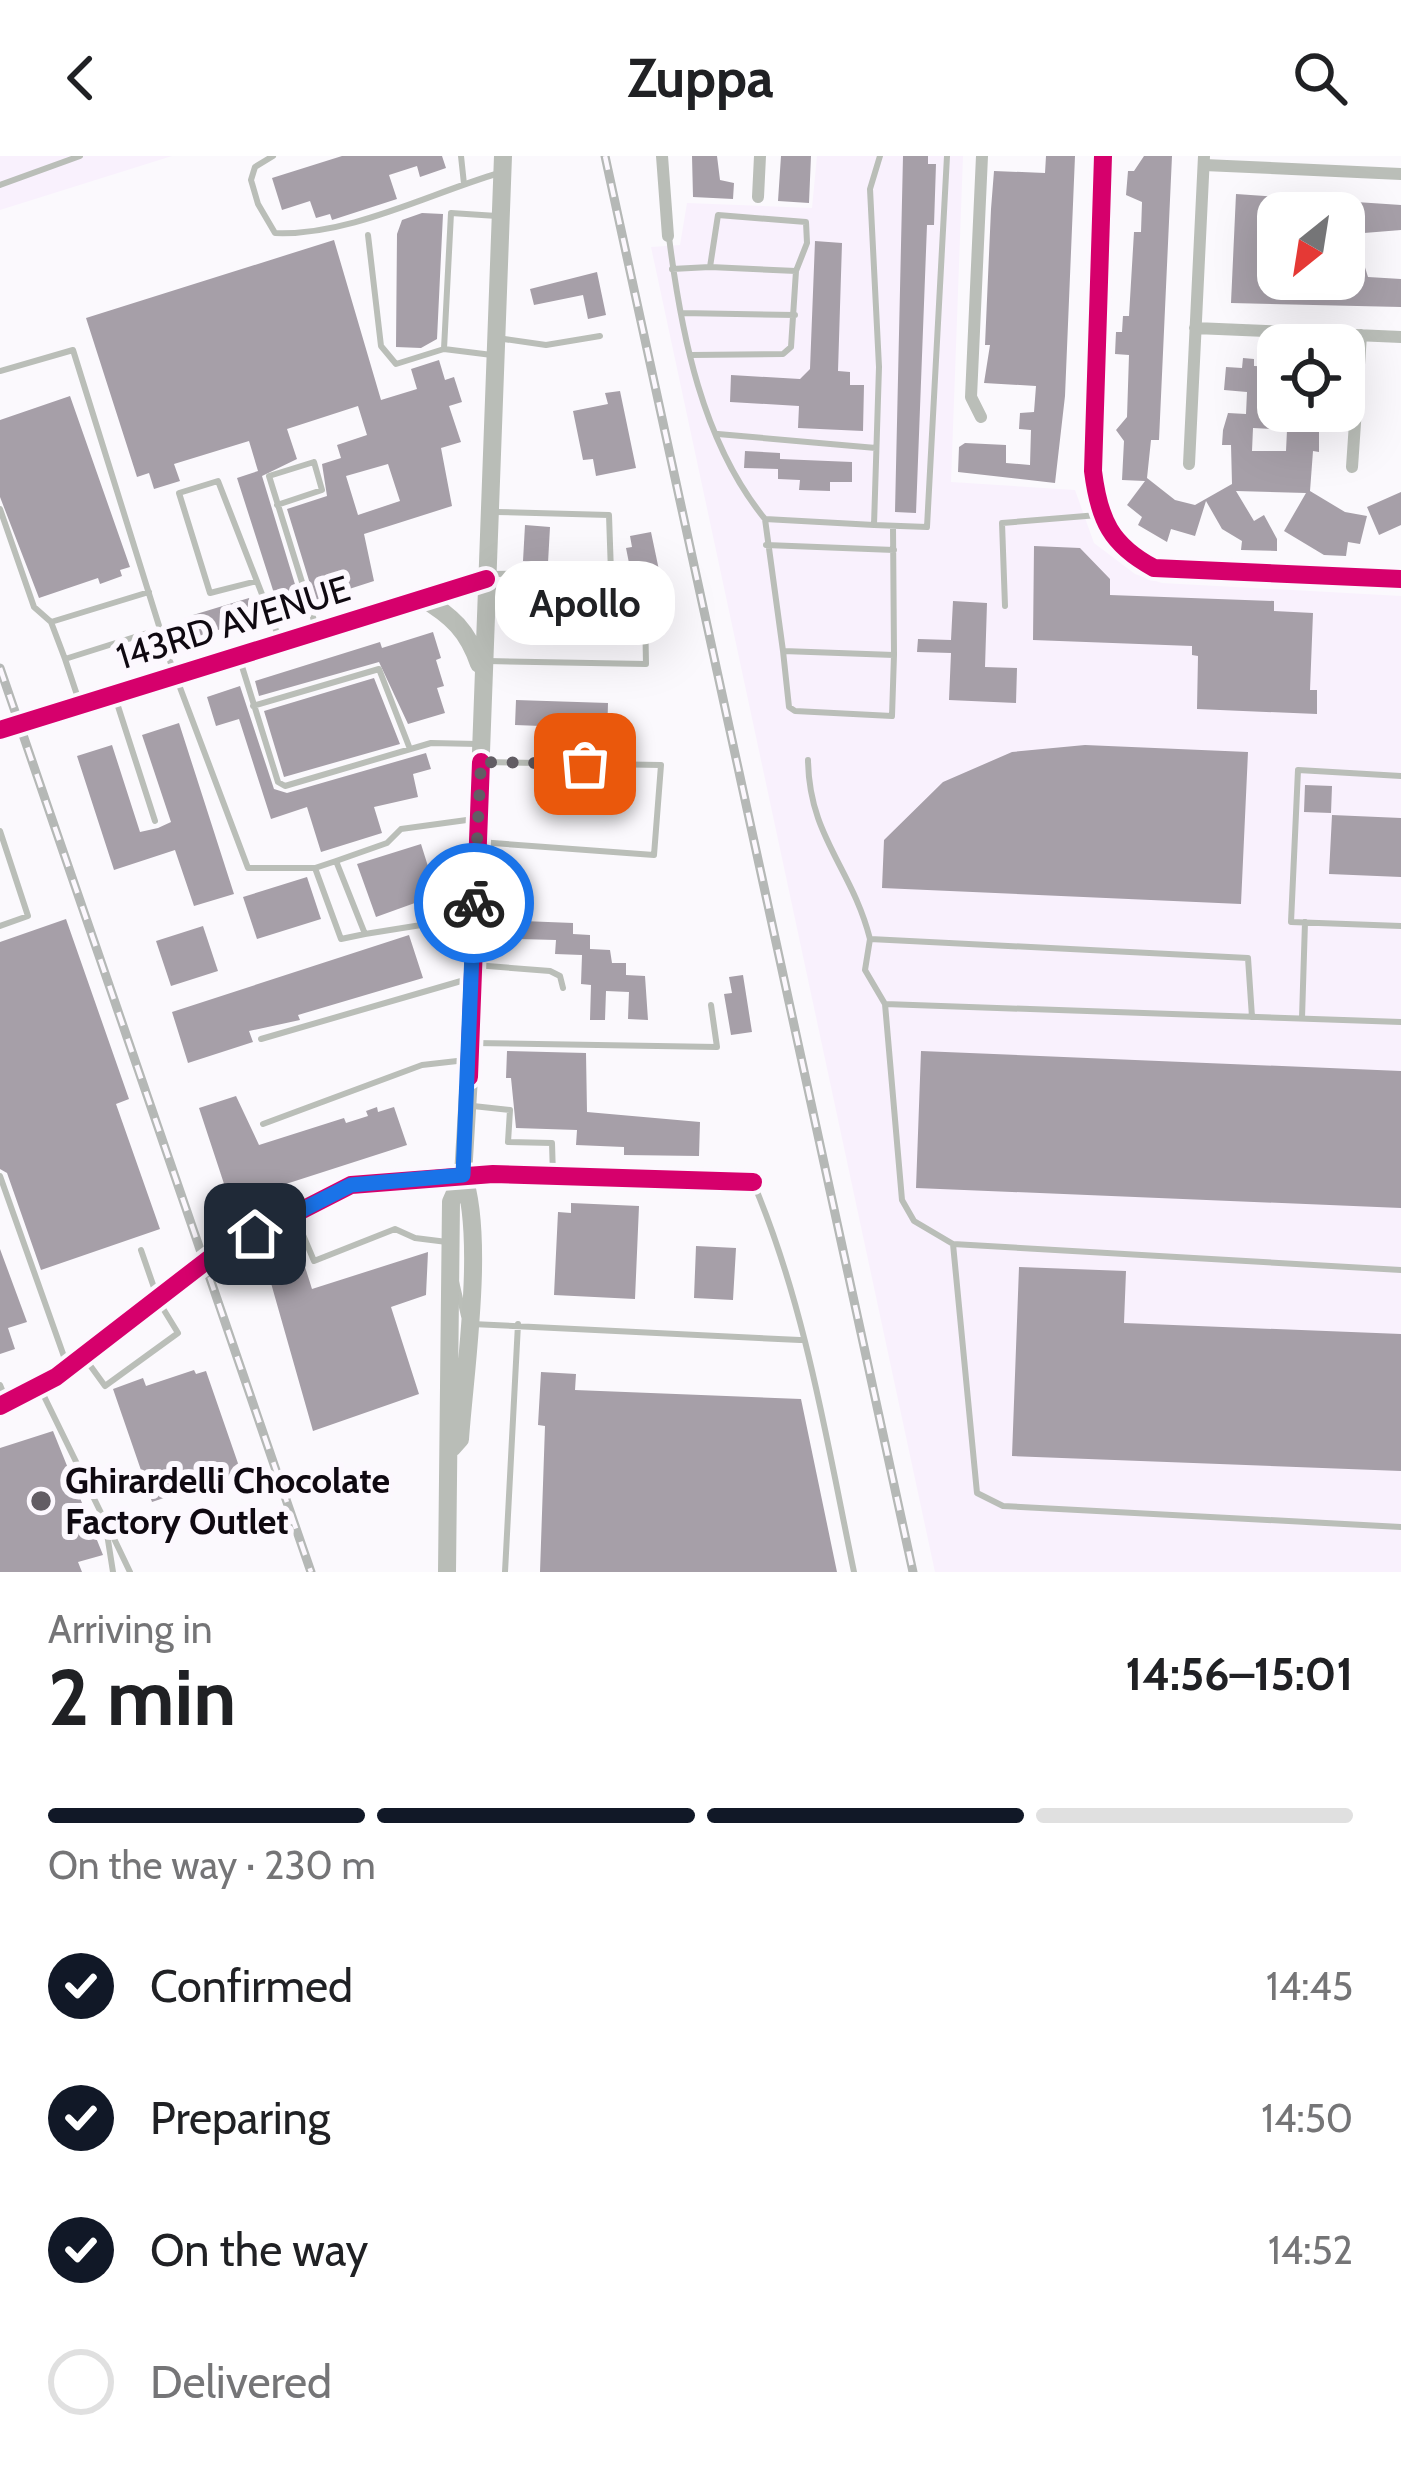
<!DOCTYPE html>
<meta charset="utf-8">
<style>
body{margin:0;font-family:Cabin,sans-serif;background:#f2f2f2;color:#202124;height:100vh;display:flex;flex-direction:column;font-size:45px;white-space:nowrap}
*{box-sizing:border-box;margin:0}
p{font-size:39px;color:#757577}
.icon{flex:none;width:66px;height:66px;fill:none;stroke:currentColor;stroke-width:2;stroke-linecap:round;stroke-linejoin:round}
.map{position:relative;height:1416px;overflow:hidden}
.drawer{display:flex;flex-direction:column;background:#fff;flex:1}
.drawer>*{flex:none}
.needle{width:78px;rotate:210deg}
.tools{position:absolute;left:1257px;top:36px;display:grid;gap:24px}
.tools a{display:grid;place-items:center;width:108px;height:108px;border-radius:24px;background:#fff;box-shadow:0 12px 48px #0002;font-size:60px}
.pin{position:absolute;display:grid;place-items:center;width:102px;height:102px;color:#fff;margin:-51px;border-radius:24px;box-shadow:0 6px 18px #0006}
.courier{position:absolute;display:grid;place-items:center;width:120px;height:120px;margin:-60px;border:9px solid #1a73e8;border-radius:50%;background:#fff;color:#222;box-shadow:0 3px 15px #0007}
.bubble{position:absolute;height:84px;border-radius:36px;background:#fff;box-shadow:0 12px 48px #0002;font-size:39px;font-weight:800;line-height:84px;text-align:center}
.head em{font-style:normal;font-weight:800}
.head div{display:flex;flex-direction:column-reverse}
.head{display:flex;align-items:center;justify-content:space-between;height:204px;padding:0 48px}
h1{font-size:78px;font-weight:800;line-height:90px}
.bar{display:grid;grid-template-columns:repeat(4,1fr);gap:18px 12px;align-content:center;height:144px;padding:0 48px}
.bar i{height:15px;border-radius:9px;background:#e0e0e0}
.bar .current{background:#111827}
.bar p{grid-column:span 4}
ol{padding:0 48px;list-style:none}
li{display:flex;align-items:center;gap:36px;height:132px}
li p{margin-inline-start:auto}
li .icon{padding:12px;border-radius:50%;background:#111827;color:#fff;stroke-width:4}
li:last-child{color:#757577}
li i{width:66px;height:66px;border:6px solid #e0e0e0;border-radius:50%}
header{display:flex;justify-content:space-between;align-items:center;height:156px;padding:0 48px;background:#fff;font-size:54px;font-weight:800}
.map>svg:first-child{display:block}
.built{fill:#f9f1fd}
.building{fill:#a69fa8;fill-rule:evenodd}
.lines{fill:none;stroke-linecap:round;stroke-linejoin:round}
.lane{stroke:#babeb8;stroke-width:6}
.street{stroke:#babeb8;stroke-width:12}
.secondary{stroke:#b9bdb7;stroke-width:18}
.rail-casing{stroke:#b5b8b6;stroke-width:9}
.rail{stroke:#fcf8fe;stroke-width:4.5;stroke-dasharray:14;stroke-linecap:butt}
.cycleway-casing{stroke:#fcf8fe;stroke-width:26}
.cycleway{stroke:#d6006c;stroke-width:18}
.done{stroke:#625d64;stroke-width:12;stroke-dasharray:0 21.6}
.route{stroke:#1a73e8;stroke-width:15}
.poi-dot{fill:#625d64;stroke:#fcf8fe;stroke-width:4.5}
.labels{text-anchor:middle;stroke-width:12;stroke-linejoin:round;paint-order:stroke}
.street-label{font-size:36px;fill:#0f0911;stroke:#fcf8fe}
.poi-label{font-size:36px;font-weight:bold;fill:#0f0911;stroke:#fcf8fe;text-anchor:start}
</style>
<header><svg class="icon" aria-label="back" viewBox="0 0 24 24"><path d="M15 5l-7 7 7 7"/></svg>Zuppa<svg class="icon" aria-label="search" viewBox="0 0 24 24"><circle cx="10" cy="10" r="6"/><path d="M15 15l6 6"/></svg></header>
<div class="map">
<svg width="1401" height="1416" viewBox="0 0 1401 1416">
<rect width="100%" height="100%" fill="#fbf9fd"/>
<path class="built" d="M0 0H172L0 54Z
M817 0H963L951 326 1075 334 1094 387 1135 418 1162 427 1401 440V1416H935L651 91 680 89 687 47 812 52Z"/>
<path class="building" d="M342 0H442L446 12 420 21 417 10 389 19 397 43 332 64 330 58 316 62 310 45 282 54 272 22Z
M692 0H717L720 24 734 27 733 43 693 41Z
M781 0H811L809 47 778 45Z
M903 0H928V8H936L934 69H927L916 357 895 356Z
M1046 0H1075L1065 240 1055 327 958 316 959 291 965 287 1006 289V307L1030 309 1031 274 1019 273 1020 257 1034 256 1036 230 984 227 990 189H985L991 53 994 15 1045 17Z
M1144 0H1172L1159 284H1151L1147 322 1175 344 1195 349 1232 328 1231 289H1222L1223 274 1228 257 1246 258 1247 236 1224 234 1226 211 1242 212 1243 202 1254 203V210L1278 211V255H1298V264L1319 266V296L1313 295 1310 335 1345 356 1367 360 1360 388 1348 386 1346 400 1324 399 1284 375 1306 337 1236 335 1254 365 1264 359 1277 383V395L1241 394 1242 385 1222 373 1206 345 1195 380 1171 373 1167 386 1138 369 1142 361 1127 349 1145 325 1122 324 1124 285 1116 274 1127 261 1129 199 1115 198 1116 176H1122L1123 160H1129L1134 76H1141L1142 46 1126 39 1128 15H1134ZM1253 272 1287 274 1286 295H1252Z
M1236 38 1401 49V74L1364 77 1363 105 1368 121 1401 123V151L1231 147ZM1278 57H1344V123L1263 119 1264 74 1278 75Z
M422 57 443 58 437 183 421 192 396 191 397 78 402 64Z
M334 84 381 244 417 233 411 213 439 204 445 224 454 221 462 246 449 250 461 286 441 292 452 350 364 378 374 425 315 444 287 353 327 340 322 308 341 302 337 289 367 279 358 250 287 273 297 303 262 320 301 448 280 456 237 322 258 315 249 285 174 308 180 325 154 333 149 317 137 321 86 162ZM388 308 400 345 358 359 346 320Z
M815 85 842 87 838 215 850 216V229H864L863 275 798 272 799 250 730 246 731 219 800 223 810 213Z
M597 116 606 159 588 163 583 139 534 149 530 133Z
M620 235 636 312 596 320 593 303 583 304 573 255 608 248 605 237Z
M70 240 130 411 120 414 122 420 100 428 98 422 39 442 0 341V264Z
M745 295 780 297V303L852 306V326H830V335L799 334 800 324 778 323V313L744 312Z
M1401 336V369L1379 379 1367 351Z
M525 369 550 371 548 407 523 405Z
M651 376 664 438 644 443 634 432 626 392 632 391 630 380Z
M1034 390 1080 392 1110 423V439L1274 445V455L1313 457 1310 534H1317V558L1197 553 1198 500 1192 499V490L1033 484Z
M249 442 256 462 199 480 193 459Z
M953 445 987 447 985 511 1017 512 1016 547 949 544 951 497 917 496 918 483 951 484Z
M433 476 441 502 436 504 444 530 437 532 445 557 408 568 379 506 259 540 255 525 380 486 382 492Z
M374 522 400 588 284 621 264 555Z
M240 530 274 633 287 637 426 597 431 613 413 618 418 641 374 651 382 677 321 696 307 651 271 663 239 563 216 570 207 541Z
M516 544 608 547 607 582 587 581V595L566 594 567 571 515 569Z
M179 567 234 738 194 750 175 694 114 714 77 600 112 589 140 676 158 672 171 666 142 579Z
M1085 589 1248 596 1241 748 882 732 884 684 943 626 1012 596Z
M1305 629 1332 630 1331 657 1304 656Z
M1332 659 1401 662V721L1329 718Z
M421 688 437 739 376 761 357 708Z
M307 721 321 763 257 783 243 741Z
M66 763 129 943 116 948 160 1073 41 1114 7 1017 0 1013V786Z
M523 765 573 767V778L590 779V793L610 794 612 807H626V819L645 820 648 864 628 863 629 836 606 835 605 864H590L591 829 581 828 582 799 555 798 556 784 519 783Z
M203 770 218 815 171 830 156 785Z
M409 779 423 822 298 859 300 864 249 875 253 886 188 907 172 856Z
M743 819 752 876 731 879 724 838 732 837 729 821Z
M507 895 586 897 587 956 700 966 699 1000 624 999V991L576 989 577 974 516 972 511 922H506Z
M921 895 1401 915V1052L916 1032Z
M236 940 259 989 344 962 346 967 368 960 366 955 377 951 378 956 394 951 407 989 230 1046 199 952Z
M571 1047 639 1050 635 1143 554 1139 558 1056 571 1057Z
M696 1090 736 1092 733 1144 694 1142Z
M0 1093 27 1166 8 1172 15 1193 0 1198Z
M300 1095 312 1133 428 1096 426 1139 391 1151 419 1238 313 1275 265 1106Z
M1019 1111 1126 1115 1124 1167 1401 1178V1315L1012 1300Z
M194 1214 196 1218 206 1215 241 1316 152 1346 113 1233 143 1222 146 1230Z
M541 1216 576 1218 575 1234 801 1243 837 1416H540L545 1270 538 1269Z
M53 1275 103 1399 78 1406 82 1416H0V1292Z"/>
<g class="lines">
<path class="lane" d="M273 0 255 11 251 24 258 48 275 77C349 80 428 38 499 17
M461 0 464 28
M0 29 80 0
M368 79 381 190 396 208 444 193 492 199
M669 81C681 177 702 286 765 363L874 369 879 211 870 33 880 0
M710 111 796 115
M672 113 710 111 718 59 806 66 807 87 796 115 791 191 783 198 691 199
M681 157 795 159
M497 182 546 189 600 180
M444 193 451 57 497 60
M0 215 73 194 170 505 248 712H315
M718 278 876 292
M277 349 322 334 314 306 269 320 316 471
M0 353 34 451 51 466
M496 356 609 359 611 417
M765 363 783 495 894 499 893 370
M874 369 927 371 947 0
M766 389 894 394
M257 425 210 437 179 337 218 325 279 482
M1005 450 1002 367 1098 359
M783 495 789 551 795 555 892 560 894 499
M65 503 51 466 149 436
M240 504 278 626 285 630 431 587 478 588
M488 505 646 508 645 455 611 417 490 418
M115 541 155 665
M80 548 65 503 160 473
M253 550 379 513 410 593
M808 604C809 681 852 712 870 783
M1401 620 1298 614 1291 766 1401 770
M0 675 28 760 0 770
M479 686 654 699 661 609 484 606
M336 705 315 712 341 783 365 778
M471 761 365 778 336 705 387 687 401 673 474 663
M475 809 550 815 560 820 563 832
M885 848 1401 866
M1252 861 1248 802 870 783 865 814 885 848 902 1044 914 1065 953 1088 1401 1114
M1302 862 1305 766
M261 883 468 823
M473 887 717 891 711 849
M473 950 510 954 508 986 552 987 553 1020
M263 968 422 909 466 904
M0 1020 67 1209
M753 1026C805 1148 827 1286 854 1416
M295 1060 314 1105 395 1073 415 1082 447 1086
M953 1088 977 1337 1003 1350 1401 1371
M455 1121 464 1160
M472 1168 800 1184
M84 1201 105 1230 178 1177 159 1146 141 1094
M0 1229 7 1246
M40 1232 105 1365 113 1416
M107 1368 130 1416
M505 1416 518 1168"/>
<path class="street" d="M662 0 668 80
M1204 9 1401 18
M758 41 760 0
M1195 172 1401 181
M981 261 971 241 982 0
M1189 308 1204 0
M1352 311 1361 179
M0 1250 56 1221 214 1099 351 1029 493 1018 753 1026"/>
<path class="secondary" d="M1103 0 1093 315C1099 364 1111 389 1154 412L1401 423
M422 442C452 460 468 475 479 508
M0 574 486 423
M452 1292 460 1283C465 1213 485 1082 463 1019
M447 1416 451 1046 463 1019 469 921 503 0"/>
<defs>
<path id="rail" d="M605 0 913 1416
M0 512 311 1416"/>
</defs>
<use href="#rail" class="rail-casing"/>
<use href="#rail" class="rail"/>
<defs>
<path id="cycleway" d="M1103 0 1093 315C1099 364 1111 389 1154 412L1401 423
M0 574 486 423
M469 921 481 606
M0 1250 56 1221 214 1099 351 1029 493 1018 753 1026"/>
</defs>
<use href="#cycleway" class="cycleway-casing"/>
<use href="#cycleway" class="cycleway"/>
</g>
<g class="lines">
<path class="done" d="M474 747 481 606 585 608"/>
<path class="route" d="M255 1078 351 1029 463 1019 474 747"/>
</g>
<circle class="poi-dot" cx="41" cy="1345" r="12"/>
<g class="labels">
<g class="street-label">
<text transform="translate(233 466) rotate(-17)" y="13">143RD AVENUE</text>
</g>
<g class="poi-label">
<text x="65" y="1337">Ghirardelli Chocolate<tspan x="65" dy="41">Factory Outlet</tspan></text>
</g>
</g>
</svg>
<div class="tools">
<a><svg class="needle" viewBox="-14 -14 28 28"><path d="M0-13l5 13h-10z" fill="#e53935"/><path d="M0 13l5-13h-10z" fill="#757577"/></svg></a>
<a><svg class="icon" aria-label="locate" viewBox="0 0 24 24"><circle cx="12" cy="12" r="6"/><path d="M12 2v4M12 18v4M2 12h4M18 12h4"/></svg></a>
</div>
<div class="pin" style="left:585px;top:608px;background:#ea580c"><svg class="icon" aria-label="bag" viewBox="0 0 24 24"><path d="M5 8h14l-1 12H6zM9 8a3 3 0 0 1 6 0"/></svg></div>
<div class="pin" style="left:255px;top:1078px;background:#1f2937"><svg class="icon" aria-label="home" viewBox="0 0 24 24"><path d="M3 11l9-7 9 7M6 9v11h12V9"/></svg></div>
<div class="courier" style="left:474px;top:747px"><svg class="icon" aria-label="bike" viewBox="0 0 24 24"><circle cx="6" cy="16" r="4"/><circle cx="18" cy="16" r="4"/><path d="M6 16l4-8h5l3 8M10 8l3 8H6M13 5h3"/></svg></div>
<div class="bubble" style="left:495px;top:405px;width:180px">Apollo</div>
</div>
<section class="drawer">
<div class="head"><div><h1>2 min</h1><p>Arriving in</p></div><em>14:56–15:01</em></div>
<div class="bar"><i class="current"></i><i class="current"></i><i class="current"></i><i></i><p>On the way · 230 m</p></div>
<ol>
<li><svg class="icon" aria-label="check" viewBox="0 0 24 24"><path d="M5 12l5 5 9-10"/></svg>Confirmed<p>14:45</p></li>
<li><svg class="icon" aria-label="check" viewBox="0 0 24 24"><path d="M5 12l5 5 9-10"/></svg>Preparing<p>14:50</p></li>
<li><svg class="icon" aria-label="check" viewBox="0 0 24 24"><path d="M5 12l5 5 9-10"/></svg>On the way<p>14:52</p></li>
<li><i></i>Delivered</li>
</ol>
</section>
